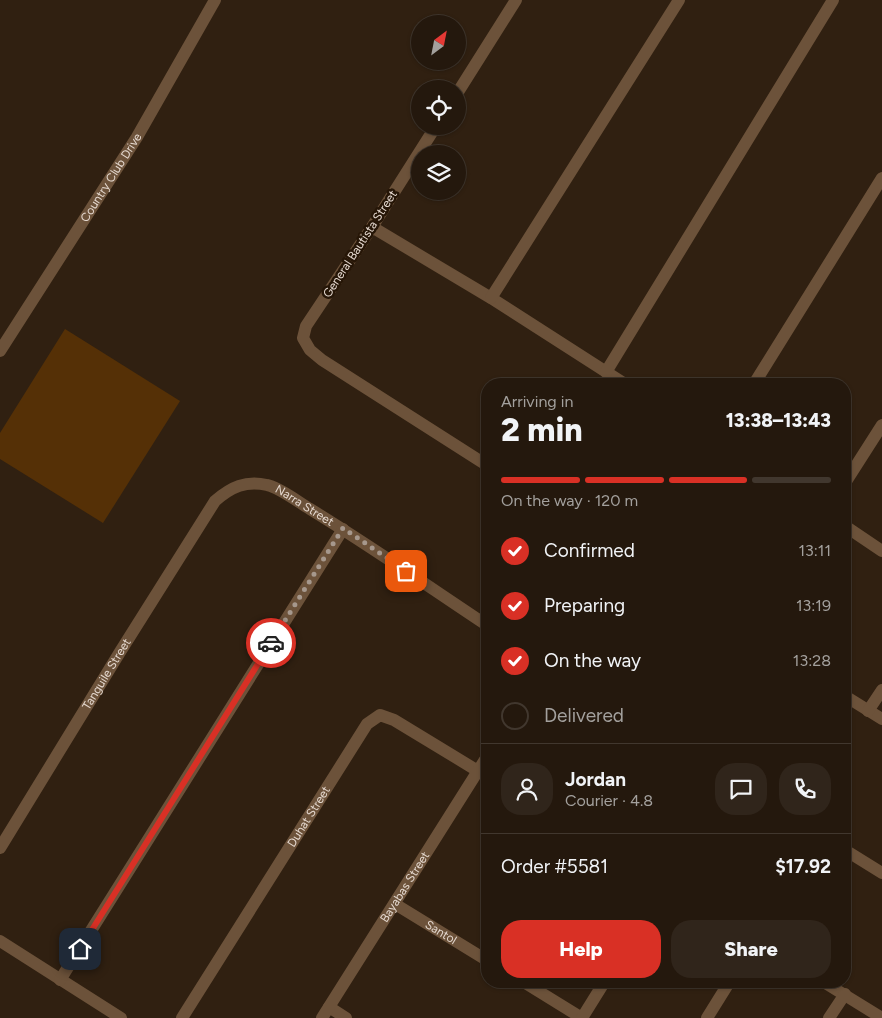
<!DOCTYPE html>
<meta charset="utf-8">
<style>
body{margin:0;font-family:Figtree,sans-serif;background:#30251b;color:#f1f3f6;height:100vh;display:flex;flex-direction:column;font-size:19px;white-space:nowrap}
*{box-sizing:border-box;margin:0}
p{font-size:16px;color:#a3a09d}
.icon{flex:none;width:28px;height:28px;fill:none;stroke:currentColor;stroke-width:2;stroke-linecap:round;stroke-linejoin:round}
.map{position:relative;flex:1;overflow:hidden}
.sheet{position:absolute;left:481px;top:378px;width:370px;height:610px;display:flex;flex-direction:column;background:#24180d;border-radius:20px;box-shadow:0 1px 4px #0004,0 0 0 1px #41372e}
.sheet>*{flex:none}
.needle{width:32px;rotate:32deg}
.tools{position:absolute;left:411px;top:15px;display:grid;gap:10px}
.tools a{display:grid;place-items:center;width:55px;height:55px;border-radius:50%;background:#24180d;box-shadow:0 1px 4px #0004,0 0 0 1px #41372e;font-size:25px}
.pin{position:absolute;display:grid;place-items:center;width:42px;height:42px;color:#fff;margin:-21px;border-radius:10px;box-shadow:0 2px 8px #0006}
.courier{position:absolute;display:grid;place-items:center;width:50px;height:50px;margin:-25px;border:4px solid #d93025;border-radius:50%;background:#fff;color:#222;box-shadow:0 1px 6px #0007}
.overview em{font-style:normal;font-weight:800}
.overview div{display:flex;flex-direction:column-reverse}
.overview{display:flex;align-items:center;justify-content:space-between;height:85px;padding:0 20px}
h1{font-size:32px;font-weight:800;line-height:38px}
.bar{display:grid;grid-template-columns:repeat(4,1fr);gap:8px 5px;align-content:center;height:60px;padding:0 20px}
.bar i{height:6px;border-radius:4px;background:#41372e}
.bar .on{background:#d93025}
.bar p{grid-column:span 4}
.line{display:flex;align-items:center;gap:12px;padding:0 20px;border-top:1px solid #41372e}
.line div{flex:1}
.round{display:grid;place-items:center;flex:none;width:52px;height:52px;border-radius:20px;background:#30251b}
ol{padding:0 20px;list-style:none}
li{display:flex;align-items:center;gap:15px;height:55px}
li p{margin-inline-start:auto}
li .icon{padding:5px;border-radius:50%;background:#d93025;color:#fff;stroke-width:4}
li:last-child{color:#a3a09d}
li i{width:28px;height:28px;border:2px solid #41372e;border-radius:50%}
.button{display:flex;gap:10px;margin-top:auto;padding:10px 20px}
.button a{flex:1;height:58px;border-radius:20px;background:#d93025;color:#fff;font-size:20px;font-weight:800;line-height:58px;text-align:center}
.button a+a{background:#30251b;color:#f1f3f6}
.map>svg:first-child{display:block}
.green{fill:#553006}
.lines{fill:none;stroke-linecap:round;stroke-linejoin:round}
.minor{stroke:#6c523a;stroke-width:12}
.tertiary{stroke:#6c523a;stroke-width:12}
.done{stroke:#a6988d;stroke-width:5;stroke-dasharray:0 9}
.route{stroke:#d93025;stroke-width:6}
.labels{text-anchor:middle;stroke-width:5;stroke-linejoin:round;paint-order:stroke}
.street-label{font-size:12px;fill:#e5d9d0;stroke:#261607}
</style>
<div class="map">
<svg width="882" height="1018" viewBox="0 0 882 1018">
<rect width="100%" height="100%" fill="#302011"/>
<path class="green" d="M65 329 180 401 103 523 0 459V433Z"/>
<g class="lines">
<g class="minor">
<path d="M458 92 516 0"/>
<path d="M436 126 372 227 306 326 303 338 310 350 322 360 488 466"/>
<path d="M372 227 491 298 625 384"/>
<path d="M491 298 679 0"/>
<path d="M606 372 833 0"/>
<path d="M754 384 882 178"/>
<path d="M845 483 882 425"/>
<path d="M845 526 882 551"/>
<path d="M845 696 882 719"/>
<path d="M868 711 882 690"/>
<path id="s1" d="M0 848 120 652 215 501C231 487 246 480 267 485 279 487 298 502 310 509 371 546 429 587 488 626"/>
<path d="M845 850 882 873"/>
<path id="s2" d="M395 904 488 961"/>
<path d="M0 941 121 1018"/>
<path d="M60 980 343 529"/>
<path d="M522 981 582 1018"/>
<path d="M822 981 882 1018"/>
<path d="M329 1007 346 1018"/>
<path id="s3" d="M182 1018 367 724 380 715 394 720 478 771"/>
<path id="s4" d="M322 1018 488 755"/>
<path d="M582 1018 605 981"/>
<path d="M707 1018 730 981"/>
<path d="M829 1018 845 994"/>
</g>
<path class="tertiary" id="s5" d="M0 351 137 137 215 0"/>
</g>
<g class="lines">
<path class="done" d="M271 643 343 528 406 571"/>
<path class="route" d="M80 949 271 643"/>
</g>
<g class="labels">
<g class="street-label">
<text dy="4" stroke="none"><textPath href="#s5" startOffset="206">Country Club Drive</textPath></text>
<text transform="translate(360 244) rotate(-57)" y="4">General Bautista Street</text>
<text dy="4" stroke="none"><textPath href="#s1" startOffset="508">Narra Street</textPath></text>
<text dy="4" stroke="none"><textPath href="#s1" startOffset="204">Tanguile Street</textPath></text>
<text dy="4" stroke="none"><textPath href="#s3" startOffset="238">Duhat Street</textPath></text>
<text dy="4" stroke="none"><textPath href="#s4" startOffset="155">Bayabas Street</textPath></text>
<text dy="4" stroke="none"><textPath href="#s2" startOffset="54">Santol</textPath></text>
</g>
</g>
</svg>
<div class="tools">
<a><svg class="needle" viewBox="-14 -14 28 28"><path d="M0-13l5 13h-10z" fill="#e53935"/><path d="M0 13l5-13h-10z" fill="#a3a09d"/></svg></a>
<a><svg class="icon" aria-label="locate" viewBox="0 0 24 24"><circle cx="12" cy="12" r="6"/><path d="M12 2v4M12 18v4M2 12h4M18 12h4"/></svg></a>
<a><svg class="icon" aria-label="layers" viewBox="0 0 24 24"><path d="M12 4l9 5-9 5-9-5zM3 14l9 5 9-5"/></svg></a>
</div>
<div class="pin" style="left:406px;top:571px;background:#ea580c"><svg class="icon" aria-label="bag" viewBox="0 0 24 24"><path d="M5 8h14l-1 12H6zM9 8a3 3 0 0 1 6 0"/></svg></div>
<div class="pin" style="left:80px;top:949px;background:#1f2937"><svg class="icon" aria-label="home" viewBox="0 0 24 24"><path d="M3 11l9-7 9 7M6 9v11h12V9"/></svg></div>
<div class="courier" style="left:271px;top:643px"><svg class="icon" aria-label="car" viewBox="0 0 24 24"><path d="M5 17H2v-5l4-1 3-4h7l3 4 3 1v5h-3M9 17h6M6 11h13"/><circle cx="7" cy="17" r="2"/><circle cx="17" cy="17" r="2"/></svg></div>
<section class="sheet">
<div class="overview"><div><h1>2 min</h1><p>Arriving in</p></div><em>13:38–13:43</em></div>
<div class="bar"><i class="on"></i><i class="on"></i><i class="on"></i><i></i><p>On the way · 120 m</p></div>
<ol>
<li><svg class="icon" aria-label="check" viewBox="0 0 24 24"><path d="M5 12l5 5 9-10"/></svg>Confirmed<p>13:11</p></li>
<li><svg class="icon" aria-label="check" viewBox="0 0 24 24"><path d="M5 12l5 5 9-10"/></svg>Preparing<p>13:19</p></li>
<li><svg class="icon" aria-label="check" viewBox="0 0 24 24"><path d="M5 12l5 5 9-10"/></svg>On the way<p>13:28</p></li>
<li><i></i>Delivered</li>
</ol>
<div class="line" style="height:90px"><a class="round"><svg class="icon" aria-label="person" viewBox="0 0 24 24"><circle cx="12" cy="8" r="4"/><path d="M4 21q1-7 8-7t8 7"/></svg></a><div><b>Jordan</b><p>Courier · 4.8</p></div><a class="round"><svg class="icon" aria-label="chat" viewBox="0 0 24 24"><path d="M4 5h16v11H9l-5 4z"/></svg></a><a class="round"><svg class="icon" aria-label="phone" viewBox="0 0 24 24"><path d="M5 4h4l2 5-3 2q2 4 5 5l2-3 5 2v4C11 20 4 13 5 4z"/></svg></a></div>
<div class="line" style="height:65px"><div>Order #5581</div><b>$17.92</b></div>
<div class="button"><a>Help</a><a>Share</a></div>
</section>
</div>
